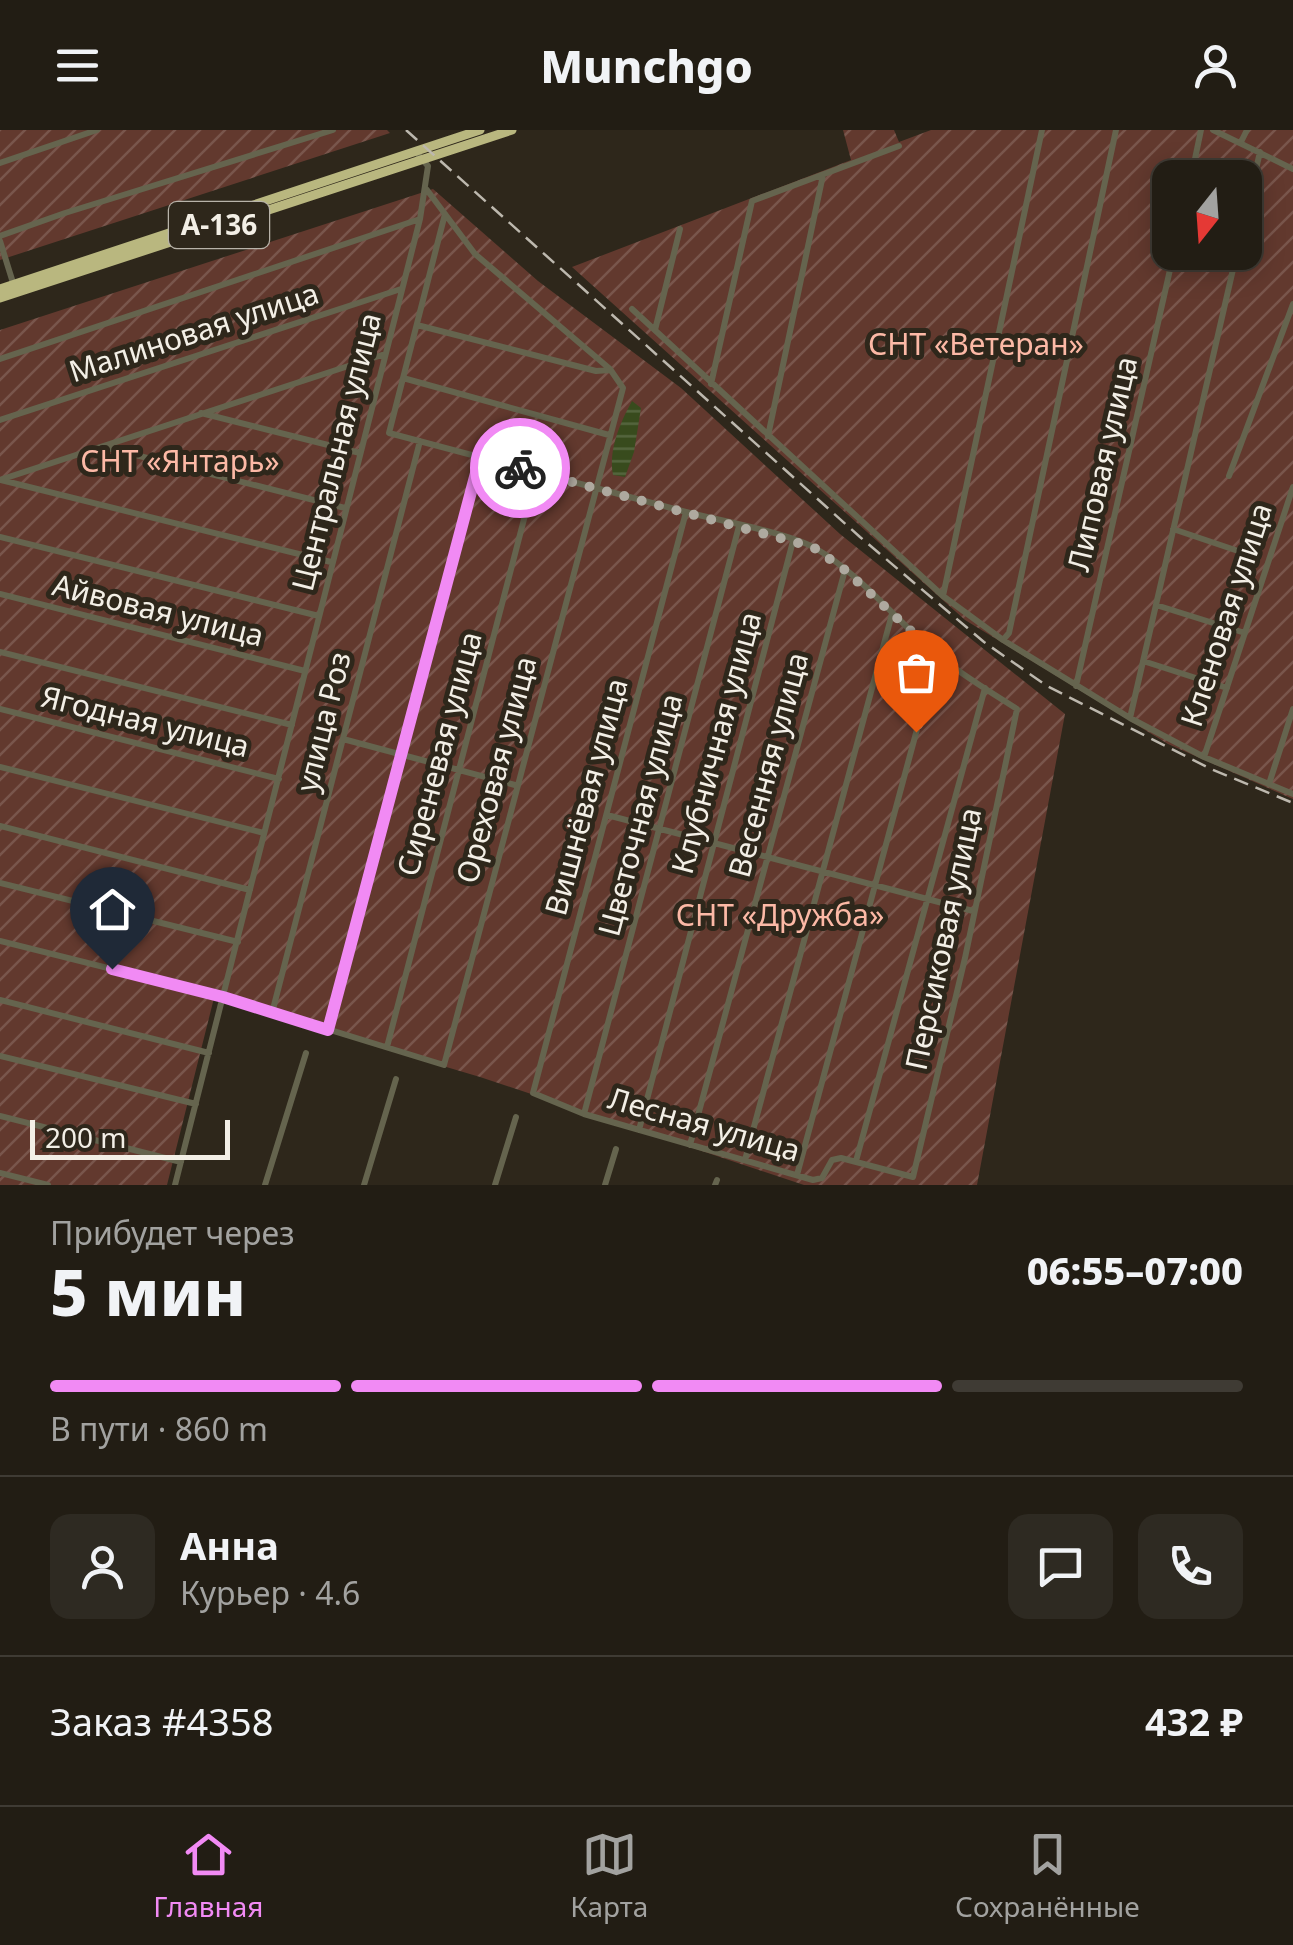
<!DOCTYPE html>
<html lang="ru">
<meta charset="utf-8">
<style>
body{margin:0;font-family:"Noto Sans",sans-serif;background:#2e2a22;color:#f1f3f6;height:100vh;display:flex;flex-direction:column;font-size:38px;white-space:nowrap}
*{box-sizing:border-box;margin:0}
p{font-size:32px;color:#a2a2a0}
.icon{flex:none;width:55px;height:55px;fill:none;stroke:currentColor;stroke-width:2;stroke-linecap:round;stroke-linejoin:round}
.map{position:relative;height:1055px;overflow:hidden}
.drawer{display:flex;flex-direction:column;background:#221d14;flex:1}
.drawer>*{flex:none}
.needle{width:65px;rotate:197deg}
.controls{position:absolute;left:1152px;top:30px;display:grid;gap:20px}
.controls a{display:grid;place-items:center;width:110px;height:110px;border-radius:20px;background:#221d14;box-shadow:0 5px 25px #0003,0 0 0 2px #3f3b34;font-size:50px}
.scale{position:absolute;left:30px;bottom:25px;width:200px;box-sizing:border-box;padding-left:10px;border:5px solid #f3efe6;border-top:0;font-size:28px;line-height:35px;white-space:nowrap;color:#f3efe6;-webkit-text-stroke:8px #2e271b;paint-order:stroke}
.pin{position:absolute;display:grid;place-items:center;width:85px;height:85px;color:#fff;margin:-102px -42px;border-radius:50% 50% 50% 0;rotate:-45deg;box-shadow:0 0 10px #0007}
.pin .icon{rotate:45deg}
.courier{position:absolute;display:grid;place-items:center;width:100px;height:100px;margin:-50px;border:8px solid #f18af4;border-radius:50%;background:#fff;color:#222;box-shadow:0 2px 12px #0007}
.headline em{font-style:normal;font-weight:800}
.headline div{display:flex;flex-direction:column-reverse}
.headline{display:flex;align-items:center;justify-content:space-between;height:170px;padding:0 50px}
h1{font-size:65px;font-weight:800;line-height:75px}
.bar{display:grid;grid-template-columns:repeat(4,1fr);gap:15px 10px;align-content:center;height:120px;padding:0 50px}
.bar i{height:12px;border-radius:8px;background:#3f3b34}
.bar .selected{background:#f18af4}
.bar p{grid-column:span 4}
.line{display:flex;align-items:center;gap:25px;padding:0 50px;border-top:2px solid #3f3b34}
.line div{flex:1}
.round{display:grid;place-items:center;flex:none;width:105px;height:105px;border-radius:20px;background:#2e2a22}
header{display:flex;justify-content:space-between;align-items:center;height:130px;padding:0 50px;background:#221d14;font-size:45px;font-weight:800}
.tabs{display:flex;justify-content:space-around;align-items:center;height:140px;border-top:2px solid #3f3b34;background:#221d14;font-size:28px;color:#a2a2a0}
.tabs a{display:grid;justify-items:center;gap:5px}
.tabs .selected{color:#f18af4}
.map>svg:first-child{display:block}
.garden{fill:url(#garden-furrows);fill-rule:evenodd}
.water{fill:url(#water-rules)}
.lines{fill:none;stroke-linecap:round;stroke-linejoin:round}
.minor{stroke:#65644e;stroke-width:6}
.highway{stroke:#b9b77f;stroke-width:9}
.rail{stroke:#bdb8ae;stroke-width:2.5;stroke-dasharray:15 8;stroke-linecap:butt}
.done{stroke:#aea99f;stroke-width:10;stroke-dasharray:0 18}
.route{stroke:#f18af4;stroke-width:12}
.labels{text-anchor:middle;stroke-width:10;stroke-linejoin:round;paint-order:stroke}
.shield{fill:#2e271b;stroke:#b8b3a9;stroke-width:2.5}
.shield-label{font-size:28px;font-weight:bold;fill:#f3efe6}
.street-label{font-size:30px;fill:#f3efe6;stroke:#2e271b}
.park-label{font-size:30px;fill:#fcb9a6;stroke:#2e271b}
</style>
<header><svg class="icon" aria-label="menu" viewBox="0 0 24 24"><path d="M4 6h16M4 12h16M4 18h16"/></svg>Munchgo<svg class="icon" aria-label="person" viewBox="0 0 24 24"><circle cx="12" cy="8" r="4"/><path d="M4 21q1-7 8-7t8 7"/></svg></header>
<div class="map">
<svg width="1293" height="1055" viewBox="0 0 1293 1055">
<defs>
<pattern id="garden-furrows" width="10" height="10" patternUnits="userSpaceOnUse" patternTransform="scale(2.5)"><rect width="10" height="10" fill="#62392e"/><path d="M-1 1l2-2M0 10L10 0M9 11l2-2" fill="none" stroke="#79564c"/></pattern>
<pattern id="water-rules" width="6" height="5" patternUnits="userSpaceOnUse" patternTransform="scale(2.5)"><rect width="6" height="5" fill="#384b1d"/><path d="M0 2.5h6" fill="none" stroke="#55653e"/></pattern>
</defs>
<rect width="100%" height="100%" fill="#2e271b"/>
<path class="garden" d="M0 0H387L390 3 0 130Z
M843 0H894L899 12 931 0H1293V669L1168 614 965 490 572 137 851 30ZM1170 48H1245V122H1170Z
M433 59 538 151 681 258 840 404 1065 584 977 1055H804L480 947 214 868 167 1055H0V200Z"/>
<path class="water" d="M632 271 641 278 634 322 625 347 613 345C608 320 620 293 632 271Z"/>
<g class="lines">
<path class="minor" d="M1213 0 1293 39
M1241 12 1247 0
M0 33 97 0
M1191 48 1201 0
M445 84 389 303C489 330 590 356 690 383 722 391 788 403 815 418 860 444 895 489 935 523 960 544 989 561 1017 579L965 828 913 1047 841 1028 832 1030 822 1048 813 1050 584 984 533 963 686 382
M1245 86 1260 22
M0 106 65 83 333 0
M0 111 14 156
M632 179 943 466 1003 510 1130 588 1204 627 1293 664
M417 195 596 241 610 240
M655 200 680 99
M0 229 420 89
M403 248 609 305
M711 254 752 71 899 16
M201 283 360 323
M0 290 401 159
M768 306 823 45
M104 317 345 378
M1229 346 1293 174
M0 350 385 224
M1 350 331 432
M1173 399 1247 424
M0 407 319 486
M0 464 305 541
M943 466 1042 0
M1156 475 1245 503
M1003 510 1009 503 1116 0
M0 522 292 595
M1143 531 1227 558
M1076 556 1174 122
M0 579 279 649
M1130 588 1237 122
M343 609 515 655
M1204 627 1293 357
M0 637 264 703
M1269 654 1293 579
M607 685 973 781
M0 696 250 760
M0 753 238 812
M0 811 223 867 444 935 623 258 610 239 475 124 427 60
M0 870 209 923
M272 883 420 311
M328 899 480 328
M387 917 536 343
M0 926 196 974
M584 984 739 396
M0 986 181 1032
M639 1000 793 411
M690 1015 845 440
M745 1030 892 484
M856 1031 985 558
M0 1043 48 1055
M797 1045 937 525
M175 1055 420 89 428 36 415 21
M265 1055 306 923
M364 1055 396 949
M495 1055 516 987
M605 1055 616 1019
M715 1055 717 1050"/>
<path class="highway" d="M0 159 480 0
M0 168 512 0"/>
<path class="rail" d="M406 0 860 407 984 512 1047 556 1211 639 1293 673"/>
</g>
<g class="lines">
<path class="done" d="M520 338 813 417 845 440 937 525 916 602"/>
<path class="route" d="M112 839 223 867 328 900 480 328 520 338"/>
</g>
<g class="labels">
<rect class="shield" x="169" y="72" width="100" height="46" rx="8"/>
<g class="shield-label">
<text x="219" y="105">А-136</text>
</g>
<g class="street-label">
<text transform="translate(194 203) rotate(-18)" y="10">Малиновая улица</text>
<text transform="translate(337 322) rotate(-76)" y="10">Центральная улица</text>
<text transform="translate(1103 334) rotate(-77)" y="10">Липовая улица</text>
<text transform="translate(158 481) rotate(14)" y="10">Айвовая улица</text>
<text transform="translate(1227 485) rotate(-72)" y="10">Кленовая улица</text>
<text transform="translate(145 592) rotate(14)" y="10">Ягодная улица</text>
<text transform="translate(324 592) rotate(-76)" y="10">улица Роз</text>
<text transform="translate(717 613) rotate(-75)" y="10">Клубничная улица</text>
<text transform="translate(440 624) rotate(-75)" y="10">Сиреневая улица</text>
<text transform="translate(769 635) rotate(-75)" y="10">Весенняя улица</text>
<text transform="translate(497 640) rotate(-75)" y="10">Ореховая улица</text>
<text transform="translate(587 667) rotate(-75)" y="10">Вишнёвая улица</text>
<text transform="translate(641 685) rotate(-75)" y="10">Цветочная улица</text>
<text transform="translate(944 809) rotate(-78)" y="10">Персиковая улица</text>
<text transform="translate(704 995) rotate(16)" y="10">Лесная улица</text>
</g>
<g class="park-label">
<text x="976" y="225">СНТ «Ветеран»</text>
<text x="180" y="342">СНТ «Янтарь»</text>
<text x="780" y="796">СНТ «Дружба»</text>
</g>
</g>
</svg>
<div class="controls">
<a><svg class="needle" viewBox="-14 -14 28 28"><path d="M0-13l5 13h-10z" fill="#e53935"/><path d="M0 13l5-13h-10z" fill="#a2a2a0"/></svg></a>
</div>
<div class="scale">200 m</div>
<div class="pin" style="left:916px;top:602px;background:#ea580c"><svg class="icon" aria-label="bag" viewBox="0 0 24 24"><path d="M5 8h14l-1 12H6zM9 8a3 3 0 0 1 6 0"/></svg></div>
<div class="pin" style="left:112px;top:839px;background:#1f2937"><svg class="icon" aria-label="home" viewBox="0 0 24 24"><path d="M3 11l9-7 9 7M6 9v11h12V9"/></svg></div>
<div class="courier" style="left:520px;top:338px"><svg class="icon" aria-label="bike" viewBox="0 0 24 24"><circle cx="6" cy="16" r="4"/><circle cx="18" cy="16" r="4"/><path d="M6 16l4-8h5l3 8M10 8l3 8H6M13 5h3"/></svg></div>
</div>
<section class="drawer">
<div class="headline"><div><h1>5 мин</h1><p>Прибудет через</p></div><em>06:55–07:00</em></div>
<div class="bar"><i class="selected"></i><i class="selected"></i><i class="selected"></i><i></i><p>В пути · 860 m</p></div>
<div class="line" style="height:180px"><a class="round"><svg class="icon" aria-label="person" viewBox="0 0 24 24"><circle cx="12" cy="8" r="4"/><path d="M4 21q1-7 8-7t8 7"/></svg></a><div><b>Анна</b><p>Курьер · 4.6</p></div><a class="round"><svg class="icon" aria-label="chat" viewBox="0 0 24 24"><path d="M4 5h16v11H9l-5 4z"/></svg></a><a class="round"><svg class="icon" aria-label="phone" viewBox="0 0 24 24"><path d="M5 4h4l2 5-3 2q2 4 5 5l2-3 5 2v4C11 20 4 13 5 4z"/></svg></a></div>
<div class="line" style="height:130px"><div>Заказ #4358</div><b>432 ₽</b></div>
</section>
<nav class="tabs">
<a class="selected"><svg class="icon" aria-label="home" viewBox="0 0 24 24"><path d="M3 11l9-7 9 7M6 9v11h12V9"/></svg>Главная</a>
<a><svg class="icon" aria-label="map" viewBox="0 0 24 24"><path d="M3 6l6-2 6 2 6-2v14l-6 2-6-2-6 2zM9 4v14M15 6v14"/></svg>Карта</a>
<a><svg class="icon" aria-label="saved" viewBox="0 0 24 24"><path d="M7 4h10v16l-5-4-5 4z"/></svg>Сохранённые</a>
</nav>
